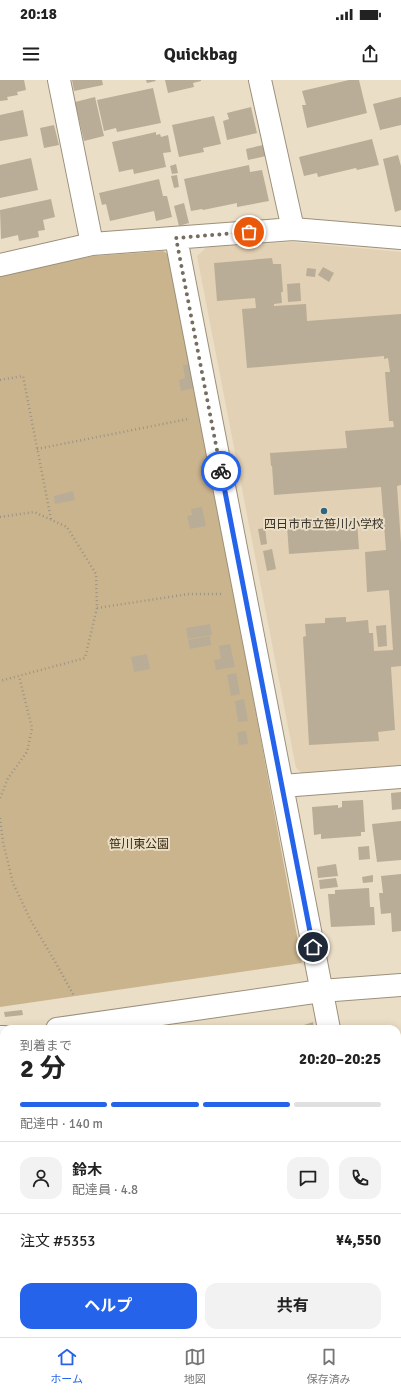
<!DOCTYPE html>
<html lang="ja">
<meta charset="utf-8">
<style>
body{margin:0;font-family:Signika,"Noto Sans JP",sans-serif;background:#f2f2f2;color:#222;height:100vh;display:flex;flex-direction:column;font-size:15px;white-space:nowrap}
*{box-sizing:border-box;margin:0}
p{font-size:13px;color:#767676}
.icon{flex:none;width:22px;height:22px;fill:none;stroke:currentColor;stroke-width:2;stroke-linecap:round;stroke-linejoin:round}
.map{position:relative;flex:1;overflow:hidden}
.details{position:absolute;left:0px;top:945px;width:401px;height:312px;display:flex;flex-direction:column;background:#fff;border-radius:12px 12px 0 0;box-shadow:0 2px 10px #0003}
.details>*{flex:none}
.pin{position:absolute;display:grid;place-items:center;width:34px;height:34px;color:#fff;margin:-17px;border:2px solid #fff;border-radius:50%;box-shadow:0 1px 4px #0007}
.courier{position:absolute;display:grid;place-items:center;width:40px;height:40px;margin:-20px;border:3px solid #2563eb;border-radius:50%;background:#fff;color:#222;box-shadow:0 1px 5px #0007}
.summary em{font-style:normal;font-weight:700}
.summary div{display:flex;flex-direction:column-reverse}
.summary{display:flex;align-items:center;justify-content:space-between;height:68px;padding:0 20px}
h1{font-size:26px;font-weight:700;line-height:30px}
.bar{display:grid;grid-template-columns:repeat(4,1fr);gap:6px 4px;align-content:center;height:48px;padding:0 20px}
.bar i{height:5px;border-radius:3px;background:#e0e0e0}
.bar .current{background:#2563eb}
.bar p{grid-column:span 4}
.line{display:flex;align-items:center;gap:10px;padding:0 20px;border-top:1px solid #e0e0e0}
.line div{flex:1}
.round{display:grid;place-items:center;flex:none;width:42px;height:42px;border-radius:12px;background:#f2f2f2}
.cta{display:flex;gap:8px;margin-top:auto;padding:8px 20px}
.cta a{flex:1;height:46px;border-radius:12px;background:#2563eb;color:#fff;font-size:16px;font-weight:700;line-height:46px;text-align:center}
.cta a+a{background:#f2f2f2;color:#222}
.status{display:flex;justify-content:space-between;align-items:center;height:28px;padding:0 20px;background:#fff;direction:ltr}
.status svg{height:11px;fill:currentColor}
header{display:flex;justify-content:space-between;align-items:center;height:52px;padding:0 20px;background:#fff;font-size:18px;font-weight:700}
.menu{display:flex;justify-content:space-around;align-items:center;height:56px;border-top:1px solid #e0e0e0;background:#fff;font-size:11px;color:#767676}
.menu a{display:grid;justify-items:center;gap:2px}
.menu .current{color:#2563eb}
.map>svg:first-child{display:block}
.built{fill:#e2d1b4}
.green{fill:#cab48d}
.building{fill:#b9ad97}
.lines{fill:none;stroke-linecap:round;stroke-linejoin:round}
.minor-casing{stroke:#9c907b;stroke-width:24}
.tertiary-casing{stroke:#9c907b;stroke-width:24}
.path{stroke:#9c9382;stroke-width:2.5;stroke-dasharray:1 3;stroke-linecap:butt}
.minor{stroke:#fff;stroke-width:22}
.tertiary{stroke:#fff;stroke-width:22}
.done{stroke:#756e60;stroke-width:4;stroke-dasharray:0 7.2}
.route{stroke:#2563eb;stroke-width:5}
.poi-dot{fill:#2e6580;stroke:#ebdec7;stroke-width:1.5}
.labels{text-anchor:middle;stroke-width:4;stroke-linejoin:round;paint-order:stroke}
.poi-label{font-size:12px;fill:#363128;stroke:#ebdec7}
.park-label{font-size:12px;fill:#3a2c10;stroke:#ebdec7}
</style>
<div class="status"><b>20:18</b><svg viewBox="0 0 49 12"><path d="M0 12V9h3v3zM5 12V6h3v6zM10 12V3h3v9zM15 12V0h3v12zM26 1h20v11H26zM47 4h2v5h-2z"/></svg></div>
<header><svg class="icon" aria-label="menu" viewBox="0 0 24 24"><path d="M4 6h16M4 12h16M4 18h16"/></svg>Quickbag<svg class="icon" aria-label="share" viewBox="0 0 24 24"><path d="M12 15V3M7 8l5-5 5 5M5 13v7h14v-7"/></svg></header>
<div class="map">
<svg width="401" height="1257" viewBox="0 0 401 1257">
<rect width="100%" height="100%" fill="#ebdec7"/>
<path class="built" d="M293 162 401 172V687L303 694 296 688 197 176 207 167Z"/>
<path class="green" d="M163 171 170 175 199 336 234 514 302 883 0 927V195L94 176Z"/>
<path class="building" d="M0 0H24L26 10 17 12 18 15 7 17 8 20 0 21Z
M72 0H102L103 5 74 11Z
M146 0H155L156 1 147 3Z
M165 0H201V1L193 3 194 7 168 13Z
M349 0H359L367 33 307 48 302 25H306L302 11Z
M153 8 161 43 117 52 116 48 104 51 97 20Z
M95 17 104 56 84 61 75 22Z
M401 17V45L380 50 373 24Z
M251 27 257 53 227 60 223 41 229 39 227 33Z
M23 30 28 56 0 61V35Z
M214 36 221 64 203 68 204 72 179 77 172 45Z
M54 45 59 65 44 68 40 48Z
M156 52V55L160 54 161 57 168 55 171 72 163 73 166 87 134 94 133 89 119 92 112 62Z
M372 59 379 85 357 90 356 88 318 97 317 93 304 96 299 77Z
M263 65 266 76 248 80 246 69Z
M398 75 401 86V130L395 132 383 79Z
M31 78 38 110 0 118V85Z
M176 84 178 93 172 94 170 86Z
M249 85 250 92 262 90 269 121 237 127V123L203 130 202 129 191 131 184 99Z
M177 95 179 107 174 108 171 96Z
M159 99 163 116H167L172 137 156 141 154 131 110 141 106 124 102 125 99 113Z
M51 119 55 137 43 140 45 150 38 151 39 157 19 161 18 155 1 159 0 130Z
M184 123 189 143 179 146 174 126Z
M272 178 273 184H281L283 212H281L282 223 274 224V226L306 224 307 241 401 234V405L397 406 401 463V586L391 587 395 650 378 652 379 661 309 665 303 557 306 556 305 544 325 543V538L346 537V542L368 540 369 553H373L374 571 393 570 389 510 367 512 365 472 386 470 381 407 274 415 272 386H271L270 373 347 368 345 351 394 347 393 341H389L385 292H390L388 278 384 279V276L247 288 242 229 256 228 255 218 217 221 214 183Z
M323 187 334 193 329 202 318 195Z
M307 188 316 189 315 197 306 196Z
M300 203 301 221 288 222 287 204Z
M189 284 194 308 181 311 179 300 185 298 183 285Z
M73 411 75 420 55 424 54 416Z
M202 427 206 446 190 449 187 436 192 435 191 429Z
M357 441 359 469 289 474 287 446Z
M265 448 267 464 261 465 258 449Z
M272 469 276 489 267 491 263 471Z
M210 544 212 555 188 559 186 548Z
M386 545 387 566 378 567 376 546Z
M210 556 211 565 190 569 188 560Z
M230 564 235 587 216 590 214 580 221 579 219 566Z
M147 574 150 589 134 592 131 577Z
M236 593 240 614 231 616 227 595Z
M244 619 248 641 238 642 235 621Z
M246 651 248 664 239 665 237 652Z
M401 712V729L392 730 391 713Z
M363 720 365 752H361V756L321 759V754L314 755 312 727 338 725V728L342 727V721Z
M401 741V780L377 782 372 744Z
M369 766 370 779 359 780 358 767Z
M336 784 338 796 318 798 317 787Z
M401 794V851L392 852 391 833 381 834 379 813H383L381 796Z
M373 795V802L363 803 362 797Z
M336 798 338 807 320 809 319 800Z
M369 808 370 827H374L375 845 331 847 328 814H335V810Z
M22 930 23 935 5 937 4 932Z
M313 942 314 949H276V948L304 945Z
M401 1012V1044H398L399 1050H397V1013Z
M4 1021V1062L0 1063V1022Z
M401 1108V1139H397V1109Z
M0 1135H4V1172L0 1173Z
M4 1194V1233H3L2 1228 0 1229V1195Z
M19 1253H80L81 1257H20Z
M128 1253H161V1257H129Z
M211 1253H223L224 1257H212Z"/>
<g class="lines">
<defs>
<path id="minor" d="M59 0 92 164
M260 0 293 149
M176 158 329 949
M0 185 92 164 293 149 401 158
M282 706 401 697
M397 1090H401
M392 1253 393 1257"/>
<path id="tertiary" d="M57 949 321 911 401 905
M0 957H4"/>
</defs>
<use href="#minor" class="minor-casing"/>
<use href="#tertiary" class="tertiary-casing"/>
<path class="path" d="M0 300 23 296 51 439
M37 369 188 339
M0 437 34 432 67 447 96 494 97 528 85 578 0 601
M97 528 189 514H221
M0 718 8 698 27 672 32 648 19 596
M0 738 3 762 13 803 31 841 57 885 74 916"/>
<use href="#minor" class="minor"/>
<use href="#tertiary" class="tertiary"/>
</g>
<g class="lines">
<path class="done" d="M221 391 176 158 249 152"/>
<path class="route" d="M221 391 313 867"/>
</g>
<circle class="poi-dot" cx="324" cy="431" r="4"/>
<g class="labels">
<g class="poi-label">
<text x="324" y="448">四日市市立笹川小学校</text>
</g>
<g class="park-label">
<text x="139" y="768">笹川東公園</text>
</g>
</g>
</svg>
<div class="pin" style="left:249px;top:152px;background:#ea580c"><svg class="icon" aria-label="bag" viewBox="0 0 24 24"><path d="M5 8h14l-1 12H6zM9 8a3 3 0 0 1 6 0"/></svg></div>
<div class="pin" style="left:313px;top:867px;background:#1f2937"><svg class="icon" aria-label="home" viewBox="0 0 24 24"><path d="M3 11l9-7 9 7M6 9v11h12V9"/></svg></div>
<div class="courier" style="left:221px;top:391px"><svg class="icon" aria-label="bike" viewBox="0 0 24 24"><circle cx="6" cy="16" r="4"/><circle cx="18" cy="16" r="4"/><path d="M6 16l4-8h5l3 8M10 8l3 8H6M13 5h3"/></svg></div>
<section class="details">
<div class="summary"><div><h1>2 分</h1><p>到着まで</p></div><em>20:20–20:25</em></div>
<div class="bar"><i class="current"></i><i class="current"></i><i class="current"></i><i></i><p>配達中 · 140 m</p></div>
<div class="line" style="height:72px"><a class="round"><svg class="icon" aria-label="person" viewBox="0 0 24 24"><circle cx="12" cy="8" r="4"/><path d="M4 21q1-7 8-7t8 7"/></svg></a><div><b>鈴木</b><p>配達員 · 4.8</p></div><a class="round"><svg class="icon" aria-label="chat" viewBox="0 0 24 24"><path d="M4 5h16v11H9l-5 4z"/></svg></a><a class="round"><svg class="icon" aria-label="phone" viewBox="0 0 24 24"><path d="M5 4h4l2 5-3 2q2 4 5 5l2-3 5 2v4C11 20 4 13 5 4z"/></svg></a></div>
<div class="line" style="height:52px"><div>注文 #5353</div><b>¥4,550</b></div>
<div class="cta"><a>ヘルプ</a><a>共有</a></div>
</section>
</div>
<nav class="menu">
<a class="current"><svg class="icon" aria-label="home" viewBox="0 0 24 24"><path d="M3 11l9-7 9 7M6 9v11h12V9"/></svg>ホーム</a>
<a><svg class="icon" aria-label="map" viewBox="0 0 24 24"><path d="M3 6l6-2 6 2 6-2v14l-6 2-6-2-6 2zM9 4v14M15 6v14"/></svg>地図</a>
<a><svg class="icon" aria-label="saved" viewBox="0 0 24 24"><path d="M7 4h10v16l-5-4-5 4z"/></svg>保存済み</a>
</nav>
